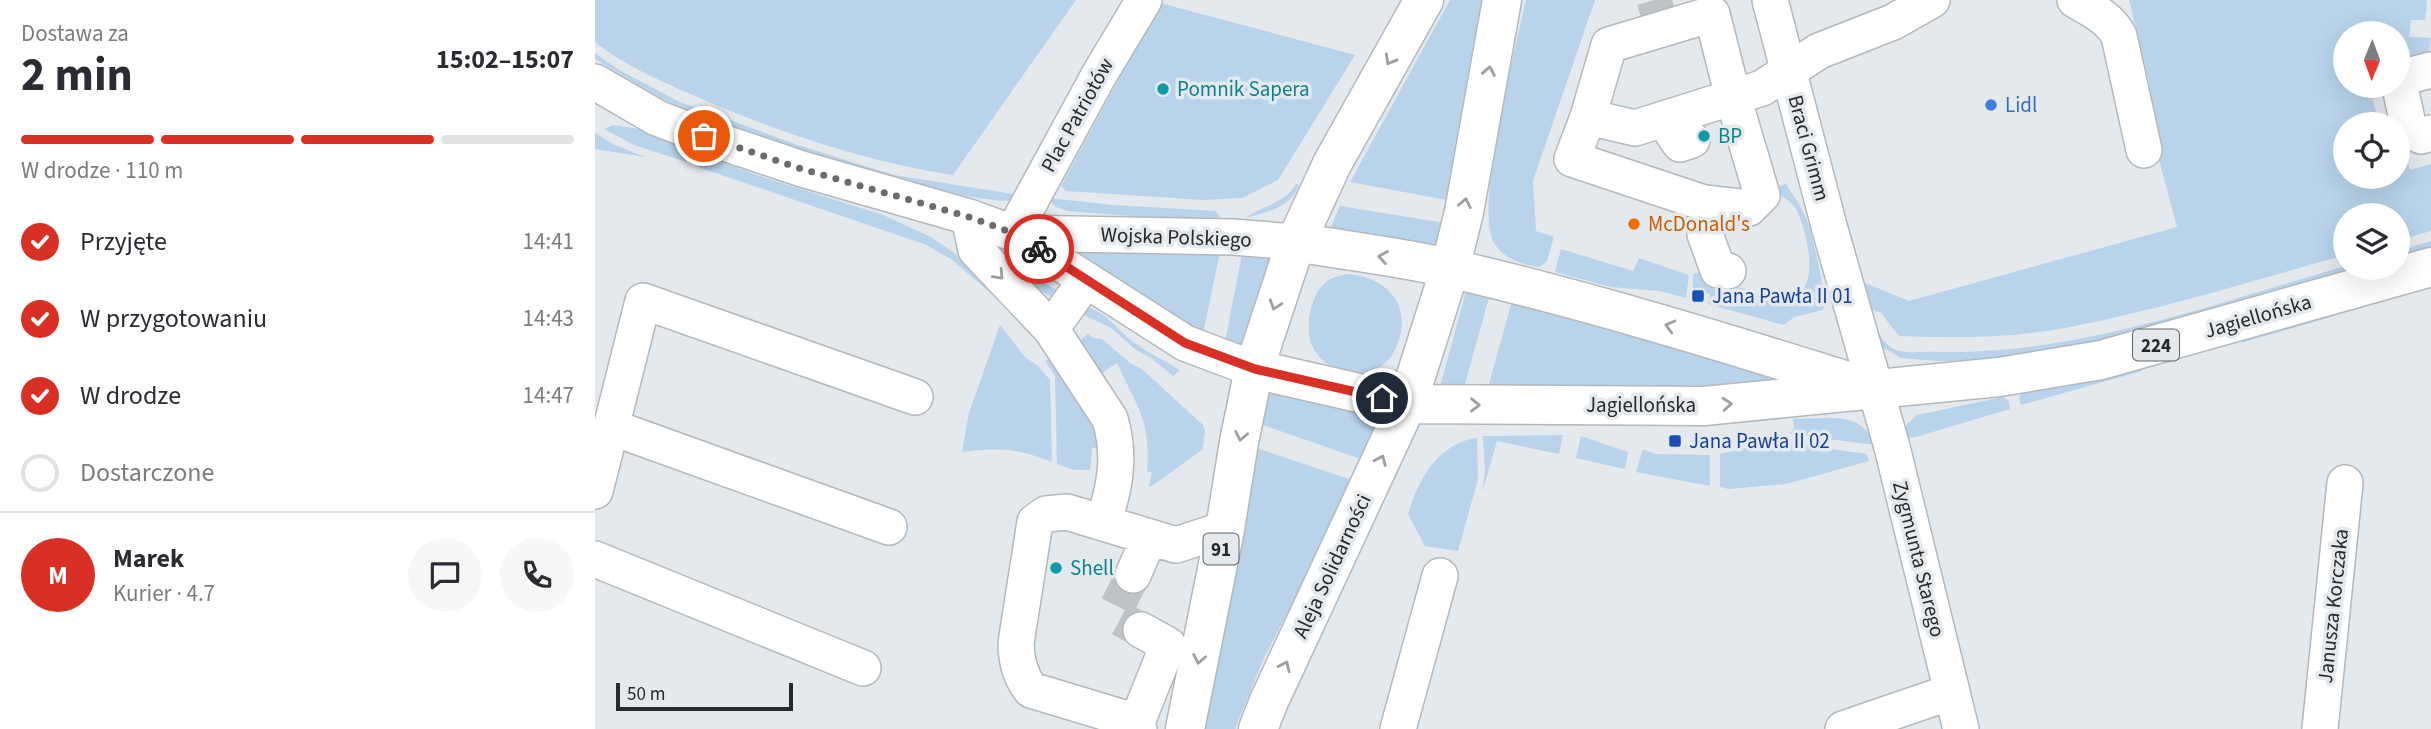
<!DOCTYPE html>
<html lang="pl">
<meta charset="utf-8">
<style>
body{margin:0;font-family:"Source Sans 3",sans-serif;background:#f7f7f7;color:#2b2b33;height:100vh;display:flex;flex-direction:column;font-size:26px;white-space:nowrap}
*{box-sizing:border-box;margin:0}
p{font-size:23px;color:#7c7c81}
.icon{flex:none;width:38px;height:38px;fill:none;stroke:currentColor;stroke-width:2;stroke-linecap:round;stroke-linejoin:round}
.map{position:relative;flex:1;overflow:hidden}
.drawer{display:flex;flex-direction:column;background:#fff;width:595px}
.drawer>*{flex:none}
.needle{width:46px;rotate:181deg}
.buttons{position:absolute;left:1738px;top:21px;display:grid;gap:14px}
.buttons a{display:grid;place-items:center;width:77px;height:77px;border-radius:50%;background:#fff;box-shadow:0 7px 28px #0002;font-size:35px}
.scale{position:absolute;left:21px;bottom:18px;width:177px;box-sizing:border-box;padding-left:7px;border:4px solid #27292b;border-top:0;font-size:19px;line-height:24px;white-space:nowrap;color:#27292b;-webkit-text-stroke:5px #e4e9ee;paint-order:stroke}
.pin{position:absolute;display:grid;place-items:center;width:60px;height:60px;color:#fff;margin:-30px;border:4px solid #fff;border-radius:50%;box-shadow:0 2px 7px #0007}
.courier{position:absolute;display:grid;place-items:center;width:70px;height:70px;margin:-35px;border:5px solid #d93025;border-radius:50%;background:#fff;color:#222;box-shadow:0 2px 9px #0007}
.head em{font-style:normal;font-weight:700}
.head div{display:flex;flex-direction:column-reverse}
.head{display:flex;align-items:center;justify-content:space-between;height:119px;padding:0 21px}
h1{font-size:46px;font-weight:700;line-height:52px}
.bar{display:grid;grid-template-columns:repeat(4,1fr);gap:10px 7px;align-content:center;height:84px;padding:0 21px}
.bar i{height:9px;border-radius:5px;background:#e1e1e2}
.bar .selected{background:#d93025}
.bar p{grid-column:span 4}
.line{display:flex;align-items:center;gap:18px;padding:0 21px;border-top:2px solid #e1e1e2}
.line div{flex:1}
.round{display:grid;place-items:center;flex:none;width:74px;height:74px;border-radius:37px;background:#f7f7f7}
ol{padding:0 21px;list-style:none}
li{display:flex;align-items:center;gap:21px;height:77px}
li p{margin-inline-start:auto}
li .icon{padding:7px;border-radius:50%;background:#d93025;color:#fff;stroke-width:4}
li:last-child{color:#7c7c81}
li i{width:38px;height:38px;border:4px solid #e1e1e2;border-radius:50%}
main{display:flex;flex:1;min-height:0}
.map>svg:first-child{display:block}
.green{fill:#b8d3ea}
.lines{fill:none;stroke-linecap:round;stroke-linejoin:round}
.minor-tunnel{stroke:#bec3c7;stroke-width:35;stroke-dasharray:35 18;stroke-linecap:butt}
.minor-casing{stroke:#b3b8bc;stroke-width:38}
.major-casing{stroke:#b3b8bc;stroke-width:41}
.minor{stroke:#fff;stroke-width:35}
.major{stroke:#fff;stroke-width:38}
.oneway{stroke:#9e9fa0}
.done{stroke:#696c6f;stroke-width:7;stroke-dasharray:0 12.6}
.route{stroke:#d93025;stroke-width:9}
.culture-dot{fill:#0f9aa8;stroke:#e4e9ee;stroke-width:2.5}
.shop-dot{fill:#3f7fe0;stroke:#e4e9ee;stroke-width:2.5}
.food-dot{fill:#e8710a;stroke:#e4e9ee;stroke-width:2.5}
.transit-dot{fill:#1a4fb4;stroke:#e4e9ee;stroke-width:2.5}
.labels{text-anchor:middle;stroke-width:7;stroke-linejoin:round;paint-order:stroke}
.shield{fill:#e4e9ee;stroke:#606366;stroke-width:2}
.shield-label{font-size:19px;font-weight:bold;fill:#27292b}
.culture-label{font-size:21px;fill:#0d838f;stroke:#e4e9ee;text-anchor:start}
.shop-label{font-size:21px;fill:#366cbe;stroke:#e4e9ee;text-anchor:start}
.street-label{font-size:21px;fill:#27292b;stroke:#e4e9ee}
.food-label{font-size:21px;fill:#c56008;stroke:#e4e9ee;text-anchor:start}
.transit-label{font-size:21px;fill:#164399;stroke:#e4e9ee;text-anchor:start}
</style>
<main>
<section class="drawer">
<div class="head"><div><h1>2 min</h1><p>Dostawa za</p></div><em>15:02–15:07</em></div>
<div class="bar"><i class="selected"></i><i class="selected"></i><i class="selected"></i><i></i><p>W drodze · 110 m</p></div>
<ol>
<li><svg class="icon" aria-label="check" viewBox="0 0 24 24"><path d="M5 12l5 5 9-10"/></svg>Przyjęte<p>14:41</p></li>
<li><svg class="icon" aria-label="check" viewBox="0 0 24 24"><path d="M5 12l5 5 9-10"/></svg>W przygotowaniu<p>14:43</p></li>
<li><svg class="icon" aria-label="check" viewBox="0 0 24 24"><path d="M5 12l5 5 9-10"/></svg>W drodze<p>14:47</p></li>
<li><i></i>Dostarczone</li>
</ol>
<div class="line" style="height:126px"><b class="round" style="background:#d93025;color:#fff">M</b><div><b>Marek</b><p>Kurier · 4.7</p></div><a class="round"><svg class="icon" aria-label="chat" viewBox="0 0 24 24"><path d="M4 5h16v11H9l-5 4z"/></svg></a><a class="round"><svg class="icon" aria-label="phone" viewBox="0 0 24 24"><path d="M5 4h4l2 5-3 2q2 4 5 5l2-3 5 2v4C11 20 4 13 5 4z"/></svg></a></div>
</section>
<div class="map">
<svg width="1836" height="729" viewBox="0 0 1836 729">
<rect width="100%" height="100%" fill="#e4e9ee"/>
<path class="green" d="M0 0H481L358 175C267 161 177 130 93 93 61 79 27 64 0 42Z
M855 0H887L852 200 755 182Z
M931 0H1000L938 181 941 231 959 237 952 261 945 267C928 265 908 259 899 243 879 207 921 46 931 0Z
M1534 0H1832L1830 20H1816L1814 37 1836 38 1834 52 1836 53 1803 69 1802 33H1750V86H1791L1793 91 1777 97 1784 124H1750V177H1802L1803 149 1809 148 1815 170 1836 164V231L1803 240 1802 215H1750V255C1661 280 1571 308 1480 326 1423 338 1362 338 1304 336L1286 313 1276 309 1268 282 1314 301 1582 227 1558 137 1555 86Z
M565 3 760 55 683 180 647 198 608 200 471 191 466 186Z
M0 53 24 70 85 102 203 145 299 175 425 195 416 200 406 201 370 196 298 178 201 149 137 128 67 99 0 59Z
M18 125 45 129 93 150 91 162 39 145 9 129Z
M0 133 20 145 50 157 0 149Z
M107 155 171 178 288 215 336 237 374 263 410 302H406L356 259 329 244 103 167Z
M701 184 704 185C696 207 671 213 650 218 668 205 688 205 701 184Z
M1191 184C1198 195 1206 206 1211 218 1217 230 1233 301 1228 310L1199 317 1189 325 1113 304 1115 294 1098 290V274L1114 270C1133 285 1183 307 1205 292 1224 279 1210 221 1199 206 1193 199 1184 195 1177 189Z
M453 198 518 205 621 211 626 219 561 218 472 211 461 207Z
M745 206 850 223 845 250 735 229Z
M1836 241V252L1803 261V251Z
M451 244 625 252 608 333 536 295Z
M966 249 1038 271 1044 258 1094 275 1091 298 1064 291 1016 287 960 272Z
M647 254 677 256 649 349 630 342Z
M409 261 469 294 463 300 434 285Z
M1750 266V268H1781L1482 349 1381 361H1342L1306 358 1289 348 1281 340 1280 326C1284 335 1291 346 1301 350 1311 354 1331 351 1343 352 1481 355 1619 304 1750 266Z
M751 274C797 276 822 313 797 355 780 382 736 377 720 351 708 333 714 296 731 282 737 277 744 276 751 274Z
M872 288 895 294 868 391 844 390Z
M917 301 1174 367 1172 391H892Z
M492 307C513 313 524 332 541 344 555 354 571 361 585 370L578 376 556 358 541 350 516 328 482 312Z
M1738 310 1742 315 1646 343 1649 337Z
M405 325 430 357 443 366 455 380 457 462C419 448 407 447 367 452L374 413Z
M493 334 498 338 507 339 535 363 548 370 607 424 610 430 608 449 557 486H554L557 473 552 471C556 420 542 407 522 363L504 375 481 344Z
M458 357 499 422 504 448H497L495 470H479L462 464 460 376 450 361Z
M1542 367 1547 371 1426 405 1424 399 1426 394Z
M674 391 783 417 766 459 665 424Z
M1408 397 1414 401 1415 409 1321 437 1308 438 1312 424 1322 415Z
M1198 419C1231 419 1266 409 1280 445L1195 434 1199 427Z
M968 435 964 454 902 441 887 493 890 471 888 436Z
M986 436 1033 452 1030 469 981 458Z
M882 438 883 479 863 551 830 546 813 514C823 480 843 443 882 438Z
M1179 441 1272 454 1274 461 1191 484 1134 489 1125 487V454Z
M662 448 757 480 719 561 668 660 640 729H610Z
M1048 449 1060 454 1115 455V486L1041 472Z"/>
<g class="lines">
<path class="minor-tunnel" d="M1059 0 1064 17
M538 575 518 615 546 630"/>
<defs>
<path id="minor" d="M1175 0 1234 226 1297 447 1366 729
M1480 0C1497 10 1515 18 1524 36L1549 150
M1117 14 1138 97 1167 195 1154 208 1109 203 977 159 993 117 1014 45Z
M1836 70 1813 76 1805 87 1814 129 1826 136 1836 133
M0 82 62 118 109 136 207 169 374 217 418 233 590 343 659 369
M993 117 1040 128 1167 88 1224 51 1298 22 1337 0
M1068 119 1085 144 1097 140
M374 217 381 250 456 329 515 419C526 455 520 488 508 523
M1116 222 1110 234 1123 270 1133 271
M418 233 638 237 701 242
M418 233 504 75 549 0
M456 329 491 280
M16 427 294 527
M0 491 48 301 320 397
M0 559 268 668
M538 575 554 538
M542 722 573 645 546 630
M544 729 542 722 436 690C425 676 421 659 421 643L440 522 451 514 472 512 581 545 630 529
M803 729 845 576
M1248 729 1356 692
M1725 729 1750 483"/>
<path id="major" d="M701 242C753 251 807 257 858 269 995 301 1128 342 1262 384
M659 369 812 404 1109 406 1404 377 1506 360 1836 267
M590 729 630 529 644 442 659 369 701 242 737 164 829 0
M663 729 674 701 812 404 855 269 869 212 907 0"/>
</defs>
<use href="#minor" class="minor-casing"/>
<use href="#major" class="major-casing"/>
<use href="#minor" class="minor"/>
<use href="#major" class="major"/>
</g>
<defs><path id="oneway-chevron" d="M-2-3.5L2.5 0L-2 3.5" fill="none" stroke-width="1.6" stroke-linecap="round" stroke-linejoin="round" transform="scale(1.75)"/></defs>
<g class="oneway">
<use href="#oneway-chevron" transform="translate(795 60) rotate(119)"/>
<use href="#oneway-chevron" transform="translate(894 71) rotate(-80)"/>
<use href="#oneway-chevron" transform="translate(870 203) rotate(-79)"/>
<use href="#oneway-chevron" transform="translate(788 257) rotate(-170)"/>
<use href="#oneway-chevron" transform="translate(404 275) rotate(47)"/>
<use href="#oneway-chevron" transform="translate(680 305) rotate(108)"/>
<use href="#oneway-chevron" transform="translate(1075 326) rotate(-165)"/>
<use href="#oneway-chevron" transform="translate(1132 404) rotate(-5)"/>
<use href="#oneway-chevron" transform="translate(880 405) rotate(1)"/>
<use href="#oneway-chevron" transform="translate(646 436) rotate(101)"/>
<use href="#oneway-chevron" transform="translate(786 460) rotate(-66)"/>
<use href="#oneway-chevron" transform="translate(604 659) rotate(101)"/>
<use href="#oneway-chevron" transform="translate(690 666) rotate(-65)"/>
</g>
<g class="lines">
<path class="done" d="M109 136 207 169 374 217 418 233 444 249"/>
<path class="route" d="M444 249 590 343 660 369 787 398"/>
</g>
<g class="culture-dot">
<circle cx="568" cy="89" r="7"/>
<circle cx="1109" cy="136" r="7"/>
<circle cx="461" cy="568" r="7"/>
</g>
<circle class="shop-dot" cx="1396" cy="105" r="7"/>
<circle class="food-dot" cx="1039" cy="224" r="7"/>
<g class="transit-dot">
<rect x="1096" y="289" width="14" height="14" rx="3.5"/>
<rect x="1073" y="434" width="14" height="14" rx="3.5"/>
</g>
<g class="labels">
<g class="shield">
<rect x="1538" y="329.5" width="46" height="31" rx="5"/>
<rect x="608.5" y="533.5" width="35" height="31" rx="5"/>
</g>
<g class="shield-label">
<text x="1561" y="352">224</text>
<text x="626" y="556">91</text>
</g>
<g class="culture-label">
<text x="582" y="96">Pomnik Sapera</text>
<text x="1123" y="143">BP</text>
<text x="475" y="575">Shell</text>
</g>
<g class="shop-label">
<text x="1410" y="112">Lidl</text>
</g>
<g class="street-label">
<text transform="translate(482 115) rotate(-61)" y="7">Plac Patriotów</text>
<text transform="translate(1214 148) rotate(75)" y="7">Braci Grimm</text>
<text transform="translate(581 237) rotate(2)" y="7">Wojska Polskiego</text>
<text transform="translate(1663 316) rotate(-16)" y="7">Jagiellońska</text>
<text x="1046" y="412">Jagiellońska</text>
<text transform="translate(1324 559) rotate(76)" y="7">Zygmunta Starego</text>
<text transform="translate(737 566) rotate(-65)" y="7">Aleja Solidarności</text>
<text transform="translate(1738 606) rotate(-84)" y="7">Janusza Korczaka</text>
</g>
<g class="food-label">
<text x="1053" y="231">McDonald's</text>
</g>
<g class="transit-label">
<text x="1117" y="303">Jana Pawła II 01</text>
<text x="1094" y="448">Jana Pawła II 02</text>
</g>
</g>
</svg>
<div class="buttons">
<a><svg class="needle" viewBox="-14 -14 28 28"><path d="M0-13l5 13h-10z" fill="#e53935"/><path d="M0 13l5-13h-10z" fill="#7c7c81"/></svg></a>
<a><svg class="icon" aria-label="locate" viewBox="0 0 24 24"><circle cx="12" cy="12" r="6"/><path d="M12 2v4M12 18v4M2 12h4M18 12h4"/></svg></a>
<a><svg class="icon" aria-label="layers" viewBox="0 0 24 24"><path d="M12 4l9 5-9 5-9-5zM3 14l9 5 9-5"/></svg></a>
</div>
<div class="scale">50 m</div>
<div class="pin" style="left:109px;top:136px;background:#ea580c"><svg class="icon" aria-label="bag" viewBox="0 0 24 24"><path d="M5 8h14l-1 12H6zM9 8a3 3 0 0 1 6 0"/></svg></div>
<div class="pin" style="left:787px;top:398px;background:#1f2937"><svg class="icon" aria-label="home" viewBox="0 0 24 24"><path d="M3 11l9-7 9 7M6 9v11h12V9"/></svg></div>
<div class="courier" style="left:444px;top:249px"><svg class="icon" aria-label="bike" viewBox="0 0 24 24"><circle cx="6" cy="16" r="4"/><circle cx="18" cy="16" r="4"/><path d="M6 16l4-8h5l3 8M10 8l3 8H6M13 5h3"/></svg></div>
</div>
</main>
